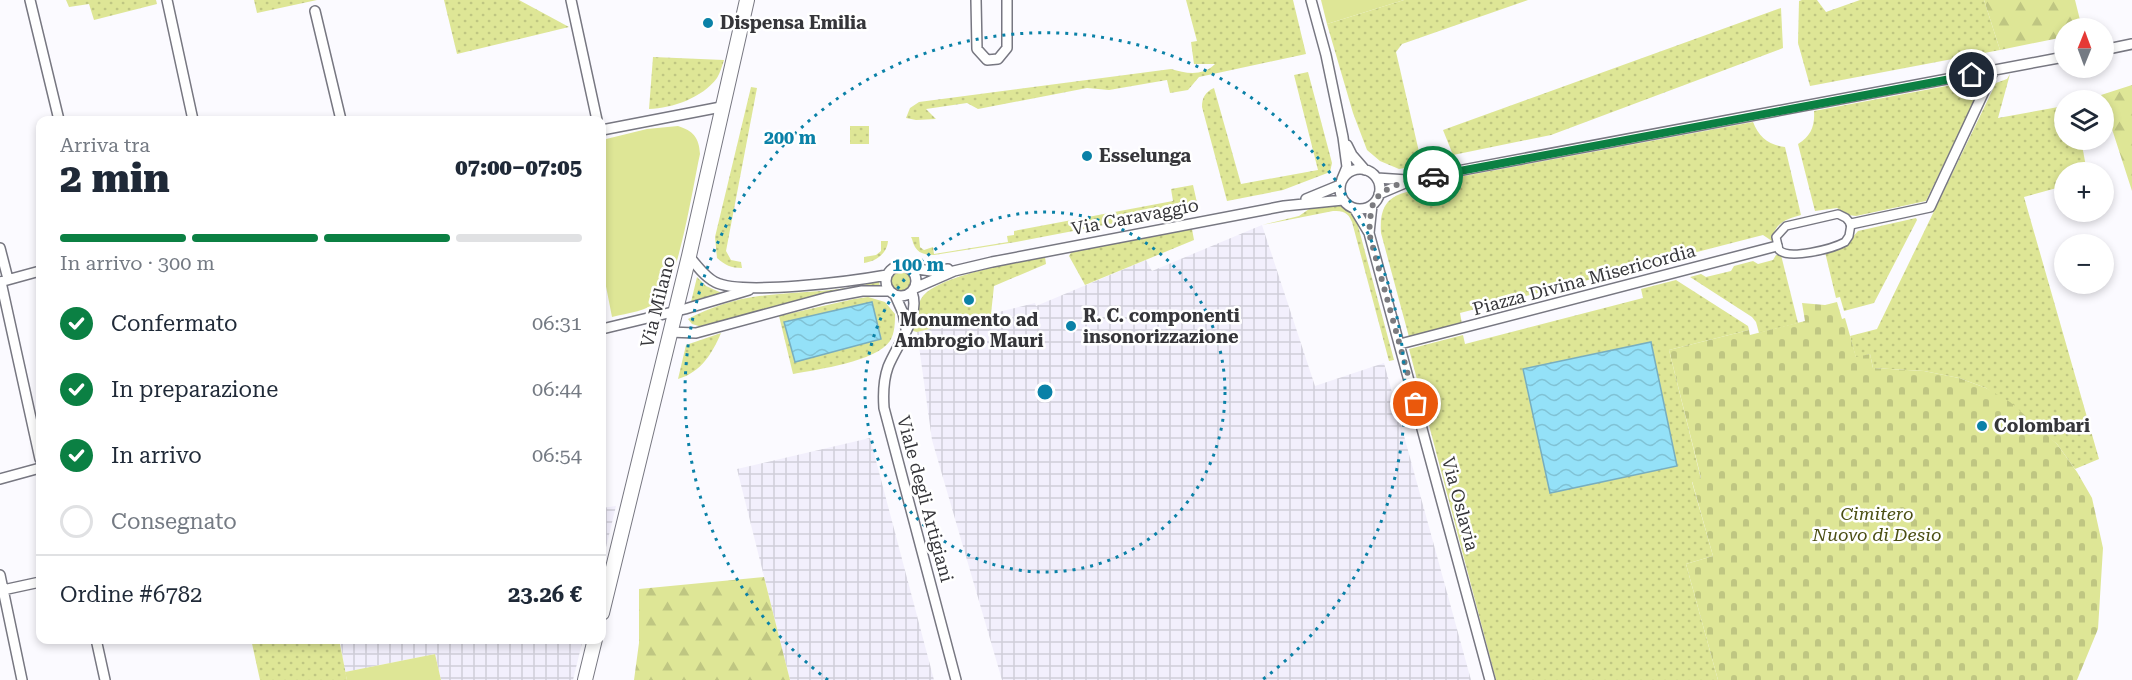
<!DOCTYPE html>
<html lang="it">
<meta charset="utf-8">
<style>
body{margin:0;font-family:"Roboto Serif",serif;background:#f2f2f3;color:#1f2937;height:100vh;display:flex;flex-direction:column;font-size:22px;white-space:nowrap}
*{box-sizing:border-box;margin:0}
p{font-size:20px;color:#747a83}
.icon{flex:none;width:33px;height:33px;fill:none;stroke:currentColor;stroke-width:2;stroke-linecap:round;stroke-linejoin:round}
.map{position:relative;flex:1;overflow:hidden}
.side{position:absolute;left:36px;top:116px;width:570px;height:528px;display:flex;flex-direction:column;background:#fff;border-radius:12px;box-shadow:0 3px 9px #0003}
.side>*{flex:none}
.needle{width:39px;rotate:1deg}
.buttons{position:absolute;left:2054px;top:18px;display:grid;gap:12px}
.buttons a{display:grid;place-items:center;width:60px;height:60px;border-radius:50%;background:#fff;box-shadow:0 3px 9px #0003;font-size:30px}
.pin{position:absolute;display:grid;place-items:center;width:51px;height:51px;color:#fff;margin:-26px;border:3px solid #fff;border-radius:50%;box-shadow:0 2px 6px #0007}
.courier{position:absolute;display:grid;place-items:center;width:60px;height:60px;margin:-30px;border:4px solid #0b8043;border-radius:50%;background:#fff;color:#222;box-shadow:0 2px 8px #0007}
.overview em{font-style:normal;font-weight:800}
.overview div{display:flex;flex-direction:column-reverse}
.overview{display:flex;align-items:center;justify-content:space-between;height:102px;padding:0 24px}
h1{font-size:39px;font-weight:800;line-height:45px}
.bar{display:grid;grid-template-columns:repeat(4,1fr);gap:9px 6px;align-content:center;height:72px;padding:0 24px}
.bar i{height:8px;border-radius:4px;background:#e0e1e3}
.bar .on{background:#0b8043}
.bar p{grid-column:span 4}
.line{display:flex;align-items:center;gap:15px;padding:0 24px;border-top:2px solid #e0e1e3}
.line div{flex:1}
ol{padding:0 24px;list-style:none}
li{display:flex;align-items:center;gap:18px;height:66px}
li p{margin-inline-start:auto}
li .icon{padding:6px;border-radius:50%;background:#0b8043;color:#fff;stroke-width:4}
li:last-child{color:#747a83}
li i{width:33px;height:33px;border:3px solid #e0e1e3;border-radius:50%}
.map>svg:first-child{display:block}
.industrial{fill:url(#industrial-grid)}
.grass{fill:url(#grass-dots)}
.forest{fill:url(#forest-firs)}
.cemetery{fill:url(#cemetery-stones)}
.garden{fill:#dee696}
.water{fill:url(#water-waves);stroke:#78aebf;stroke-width:1.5}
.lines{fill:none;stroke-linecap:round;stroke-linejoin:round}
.pedestrian-casing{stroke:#777781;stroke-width:10}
.minor-casing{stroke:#777781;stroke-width:12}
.secondary-casing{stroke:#777781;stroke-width:16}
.pedestrian{stroke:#fff;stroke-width:7}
.minor{stroke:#fff;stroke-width:9}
.secondary{stroke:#fff;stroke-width:14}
.done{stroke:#7b7b7f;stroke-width:6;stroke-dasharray:0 10.8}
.route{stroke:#0b8043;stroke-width:8}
.ring{fill:none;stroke:#0a81a7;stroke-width:3;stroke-dasharray:3 6}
.poi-dot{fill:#0a81a7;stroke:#fff;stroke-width:2}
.labels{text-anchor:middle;stroke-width:5;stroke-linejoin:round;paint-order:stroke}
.poi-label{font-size:18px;font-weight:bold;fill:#36363a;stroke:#fff;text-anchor:start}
.street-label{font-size:18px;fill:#36363a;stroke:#fff}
.park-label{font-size:18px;font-style:italic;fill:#4b4f14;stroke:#fff}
.centre{fill:#0a81a7;stroke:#fff;stroke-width:3}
.ring-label{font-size:18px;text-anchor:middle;font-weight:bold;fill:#0a81a7;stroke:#fff;stroke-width:5;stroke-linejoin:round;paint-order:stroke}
</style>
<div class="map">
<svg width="2132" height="680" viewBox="0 0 2132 680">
<defs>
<pattern id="industrial-grid" width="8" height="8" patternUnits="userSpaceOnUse" patternTransform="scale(1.5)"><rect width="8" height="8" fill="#f2effc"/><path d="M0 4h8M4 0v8" fill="none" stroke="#d0ced9"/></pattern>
<pattern id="grass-dots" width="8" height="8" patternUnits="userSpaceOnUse" patternTransform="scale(1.5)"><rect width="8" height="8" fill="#dee696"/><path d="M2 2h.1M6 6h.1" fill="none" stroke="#bfc682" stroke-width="1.8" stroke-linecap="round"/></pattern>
<pattern id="forest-firs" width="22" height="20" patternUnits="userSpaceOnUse" patternTransform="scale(1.5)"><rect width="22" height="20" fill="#dee696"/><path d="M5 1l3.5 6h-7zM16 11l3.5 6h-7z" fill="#bfc682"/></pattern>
<pattern id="cemetery-stones" width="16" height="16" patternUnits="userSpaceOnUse" patternTransform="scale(1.5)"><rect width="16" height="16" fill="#dee696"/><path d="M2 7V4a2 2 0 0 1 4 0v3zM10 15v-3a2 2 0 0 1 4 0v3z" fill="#bfc682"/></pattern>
<pattern id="water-waves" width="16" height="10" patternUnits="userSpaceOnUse" patternTransform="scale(1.5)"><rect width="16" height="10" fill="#94e1f8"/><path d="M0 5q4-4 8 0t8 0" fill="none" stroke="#80c2d5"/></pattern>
</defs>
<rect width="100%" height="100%" fill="#fbfaff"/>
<path class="industrial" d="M1262 225 1315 386 1384 363 1471 680H1002L932 440 917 332 1035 303 1036 306 1146 260 1152 271Z
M870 438 934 680H790L737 469Z
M616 506 602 564V508Z
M340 639H583L573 680H441L435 654 345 672Z"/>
<path class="grass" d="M66 0H156L157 4 94 20 89 4 69 7Z
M254 0H317L257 13Z
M444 0H519L569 27 457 54Z
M1186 0H1293L1306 54 1199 77 1188 90 1170 93 1167 80 1109 90 1087 88 978 109 967 103 926 109 936 119 916 120 906 118 910 108 919 102 1171 69C1187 74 1203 76 1215 64H1194L1191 42 1197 41Z
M1404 0H1528L1402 44 1396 52 1422 165 1399 169 1380 161 1367 150 1353 113 1327 24Z
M1802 0H1817L1826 12 1860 0H1984L2000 50 1810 86 1798 43 1799 1Z
M1781 8 1783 48 1551 135 1453 155 1443 130Z
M653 57 724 60C722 66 720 73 717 78 702 98 673 108 649 109Z
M1308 72 1332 163 1330 172 1283 190 1227 201 1202 107C1202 98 1205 92 1214 88L1241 184 1318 170 1294 75Z
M2010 74 1998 118 2064 106V140H2081L2087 172H2064V186L2024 197 2099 459 2075 469 2057 444 1986 388 1959 378 1924 371 1873 368 1870 354 1856 358 1850 336 1877 329 1996 83 2007 79Z
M1973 81 1977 82 1981 87 1926 201 1856 216 1848 215 1837 208 1815 211 1798 144C1811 136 1815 126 1814 111Z
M751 87 757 88 726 251 731 260 741 262 742 268C731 268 725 265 717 258L715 237Z
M1753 122C1759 137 1768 145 1785 147L1801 215C1786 219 1774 223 1772 241L1763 235 1460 313 1462 324 1409 337 1381 233C1378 191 1403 193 1437 186V181Z
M850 126H869V144H850Z
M1193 185 1198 207 1016 242 934 255C922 255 915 252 912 239L911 237H919L920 247 924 250 933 247 934 254 1008 242 1007 236 1014 235V231L1173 201 1171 189Z
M1339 204 1351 210 1357 222 1394 360 1389 361 1352 222C1348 212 1343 211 1333 211L1262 225 1299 216 1312 207Z
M1916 218 1917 220 1874 303 1844 311 1840 297 1836 298 1825 252 1845 246 1858 231Z
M1192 229 1194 240 1085 285 1069 256 1072 251Z
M881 241H888C887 254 876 261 864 263V257L876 255 881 251Z
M1776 255H1781L1798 323 1759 333 1756 322 1752 317 1690 277 1701 274 1706 277 1731 271 1734 266 1753 261 1758 264 1773 260Z
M1045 257 1046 264 994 286 991 314 917 332 913 331C915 321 916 307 921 299 935 275 1018 263 1045 257Z
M890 280a11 11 0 1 1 22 0a11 11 0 1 1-22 0Z
M697 277 706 286 724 294 691 302Z
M1676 280 1748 326 1749 330 1669 350 1701 479 1692 482 1713 556 1686 564 1718 680H1496L1409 349 1463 335 1465 344 1643 298 1641 289Z
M879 281 880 288 705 328 692 324 688 319C708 308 735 299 759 296 799 291 839 293 879 281Z
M868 297 885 302 895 314C895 322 895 333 890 341 875 362 819 369 793 374L779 316 854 299Z
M721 333C712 354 701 372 678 379L686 345Z
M251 639H339L347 680H260Z"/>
<path class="forest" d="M1984 0H2075L2082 28H2064V37L2000 50Z
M2132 85V191L2101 95Z
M764 577 790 680H634L639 643V589Z"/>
<path class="cemetery" d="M1837 302 1842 319 1845 318 1856 357 1870 354 1873 368 1924 371 1959 378 1986 388 2010 402 2057 444 2077 472 2092 498 2103 548 2098 629 2077 680H1718L1686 564 1713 556 1692 481 1701 478 1669 350 1749 330 1750 335 1805 321 1802 303 1825 305Z"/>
<path class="garden" d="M1321 0H1404L1327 24Z
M678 126C693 131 699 137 700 154 693 185 679 281 659 300 648 311 628 313 612 317L602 266V140L647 129Z
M435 654 441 680H347L345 672Z"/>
<path class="water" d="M872 302 881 339 795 362 784 322Z
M1651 342 1677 466 1550 493 1523 369Z"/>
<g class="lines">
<defs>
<path id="pedestrian" d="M1838 214 1846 218 1851 224 1849 236 1845 242C1832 249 1789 260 1779 250L1776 237 1786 226Z"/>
<path id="minor" d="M30 0 59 120
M167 0 193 120
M571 0 597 120
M976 0 977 49 987 60 998 59 1007 48V0
M1311 0 1326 55 1343 137 1347 167 1342 179
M315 11 341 120
M2103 50 2132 44
M602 130 721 107
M1347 145 1352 155 1365 170
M1340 189a20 20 0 1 1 40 0a20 20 0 1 1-40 0Z
M1377 178 1407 180
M1379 194 1412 180 1436 175 2064 57
M1306 199 1340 185
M1354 208 1369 233 1490 680
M1851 224 1930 207 1994 70
M1369 233 1372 205
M0 248 8 279
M689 256C696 265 705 277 715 282 741 296 854 281 887 275
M886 281a15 15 0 1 1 30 0a15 15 0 1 1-30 0Z
M911 268 931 271 948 269
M0 282 40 271
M1 282 40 459
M915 288 954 271 992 262 1284 206 1343 200
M912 292C921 317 897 344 888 367 883 381 883 394 884 408L956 680
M895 295 903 313 906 329
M602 329 685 309 749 290
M669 332 696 333 825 298 862 291H889
M1400 344 1777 246
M0 479 40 468
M0 575 22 680
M3 590 40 582
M96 639 105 680"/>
<path id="secondary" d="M602 613 689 256 747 0
M585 680 595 639"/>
</defs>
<use href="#pedestrian" class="pedestrian-casing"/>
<use href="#minor" class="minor-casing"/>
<use href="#secondary" class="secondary-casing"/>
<use href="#pedestrian" class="pedestrian"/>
<use href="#minor" class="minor"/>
<use href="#secondary" class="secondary"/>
</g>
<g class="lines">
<path class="done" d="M1416 404 1369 233C1370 225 1370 216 1372 208 1376 186 1414 179 1433 176"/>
<path class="route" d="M1433 176 1972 75"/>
</g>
<g class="ring">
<circle cx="1045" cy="392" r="180"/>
<path d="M828 680A360 360 0 1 1 1262 680"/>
</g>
<g class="poi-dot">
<circle cx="708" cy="23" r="6"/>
<circle cx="1087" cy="156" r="6"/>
<circle cx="969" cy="300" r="6"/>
<circle cx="1071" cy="326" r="6"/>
<circle cx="1982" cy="426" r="6"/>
</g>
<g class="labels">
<g class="poi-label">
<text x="720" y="29">Dispensa Emilia</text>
<text x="1099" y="162">Esselunga</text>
<text x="1083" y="322">R. C. componenti<tspan x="1083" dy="21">insonorizzazione</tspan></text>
<text x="969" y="326" text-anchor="middle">Monumento ad<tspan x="969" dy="21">Ambrogio Mauri</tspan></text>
<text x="1994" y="432">Colombari</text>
</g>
<g class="street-label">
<text transform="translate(1135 217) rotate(-11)" y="6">Via Caravaggio</text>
<text transform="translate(1584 280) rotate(-15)" y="6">Piazza Divina Misericordia</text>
<text transform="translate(658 302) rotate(-76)" y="6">Via Milano</text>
<text transform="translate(925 499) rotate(75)" y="6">Viale degli Artigiani</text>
<text transform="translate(1460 504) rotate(75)" y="6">Via Oslavia</text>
</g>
<g class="park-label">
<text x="1877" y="520">Cimitero<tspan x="1877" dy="21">Nuovo di Desio</tspan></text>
</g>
</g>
<circle cx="1045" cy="392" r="9" class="centre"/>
<g class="ring-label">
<text x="790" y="144">200 m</text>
<text x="918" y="271">100 m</text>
</g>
</svg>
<div class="buttons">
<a><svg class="needle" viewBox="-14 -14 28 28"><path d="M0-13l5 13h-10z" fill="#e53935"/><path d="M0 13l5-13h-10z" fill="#747a83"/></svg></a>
<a><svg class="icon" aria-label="layers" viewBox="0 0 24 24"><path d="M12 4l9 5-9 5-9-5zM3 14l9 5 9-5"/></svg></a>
<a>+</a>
<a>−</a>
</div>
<div class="pin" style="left:1416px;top:404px;background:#ea580c"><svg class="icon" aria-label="bag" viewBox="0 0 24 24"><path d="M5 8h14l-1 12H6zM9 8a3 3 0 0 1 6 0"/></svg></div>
<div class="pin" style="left:1972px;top:75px;background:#1f2937"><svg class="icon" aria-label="home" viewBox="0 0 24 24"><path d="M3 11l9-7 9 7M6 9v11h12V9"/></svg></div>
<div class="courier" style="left:1433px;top:176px"><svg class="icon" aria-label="car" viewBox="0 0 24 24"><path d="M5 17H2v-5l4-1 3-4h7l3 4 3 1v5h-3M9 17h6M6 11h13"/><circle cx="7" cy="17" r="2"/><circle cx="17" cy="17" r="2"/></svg></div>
<section class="side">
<div class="overview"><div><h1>2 min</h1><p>Arriva tra</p></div><em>07:00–07:05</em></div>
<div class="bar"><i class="on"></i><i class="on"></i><i class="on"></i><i></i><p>In arrivo · 300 m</p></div>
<ol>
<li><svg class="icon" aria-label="check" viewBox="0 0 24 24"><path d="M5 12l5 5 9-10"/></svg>Confermato<p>06:31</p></li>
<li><svg class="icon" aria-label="check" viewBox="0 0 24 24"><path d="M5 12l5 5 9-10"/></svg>In preparazione<p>06:44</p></li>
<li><svg class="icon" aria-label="check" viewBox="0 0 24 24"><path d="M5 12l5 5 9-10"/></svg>In arrivo<p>06:54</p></li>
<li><i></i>Consegnato</li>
</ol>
<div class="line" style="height:78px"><div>Ordine #6782</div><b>23.26 €</b></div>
</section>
</div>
